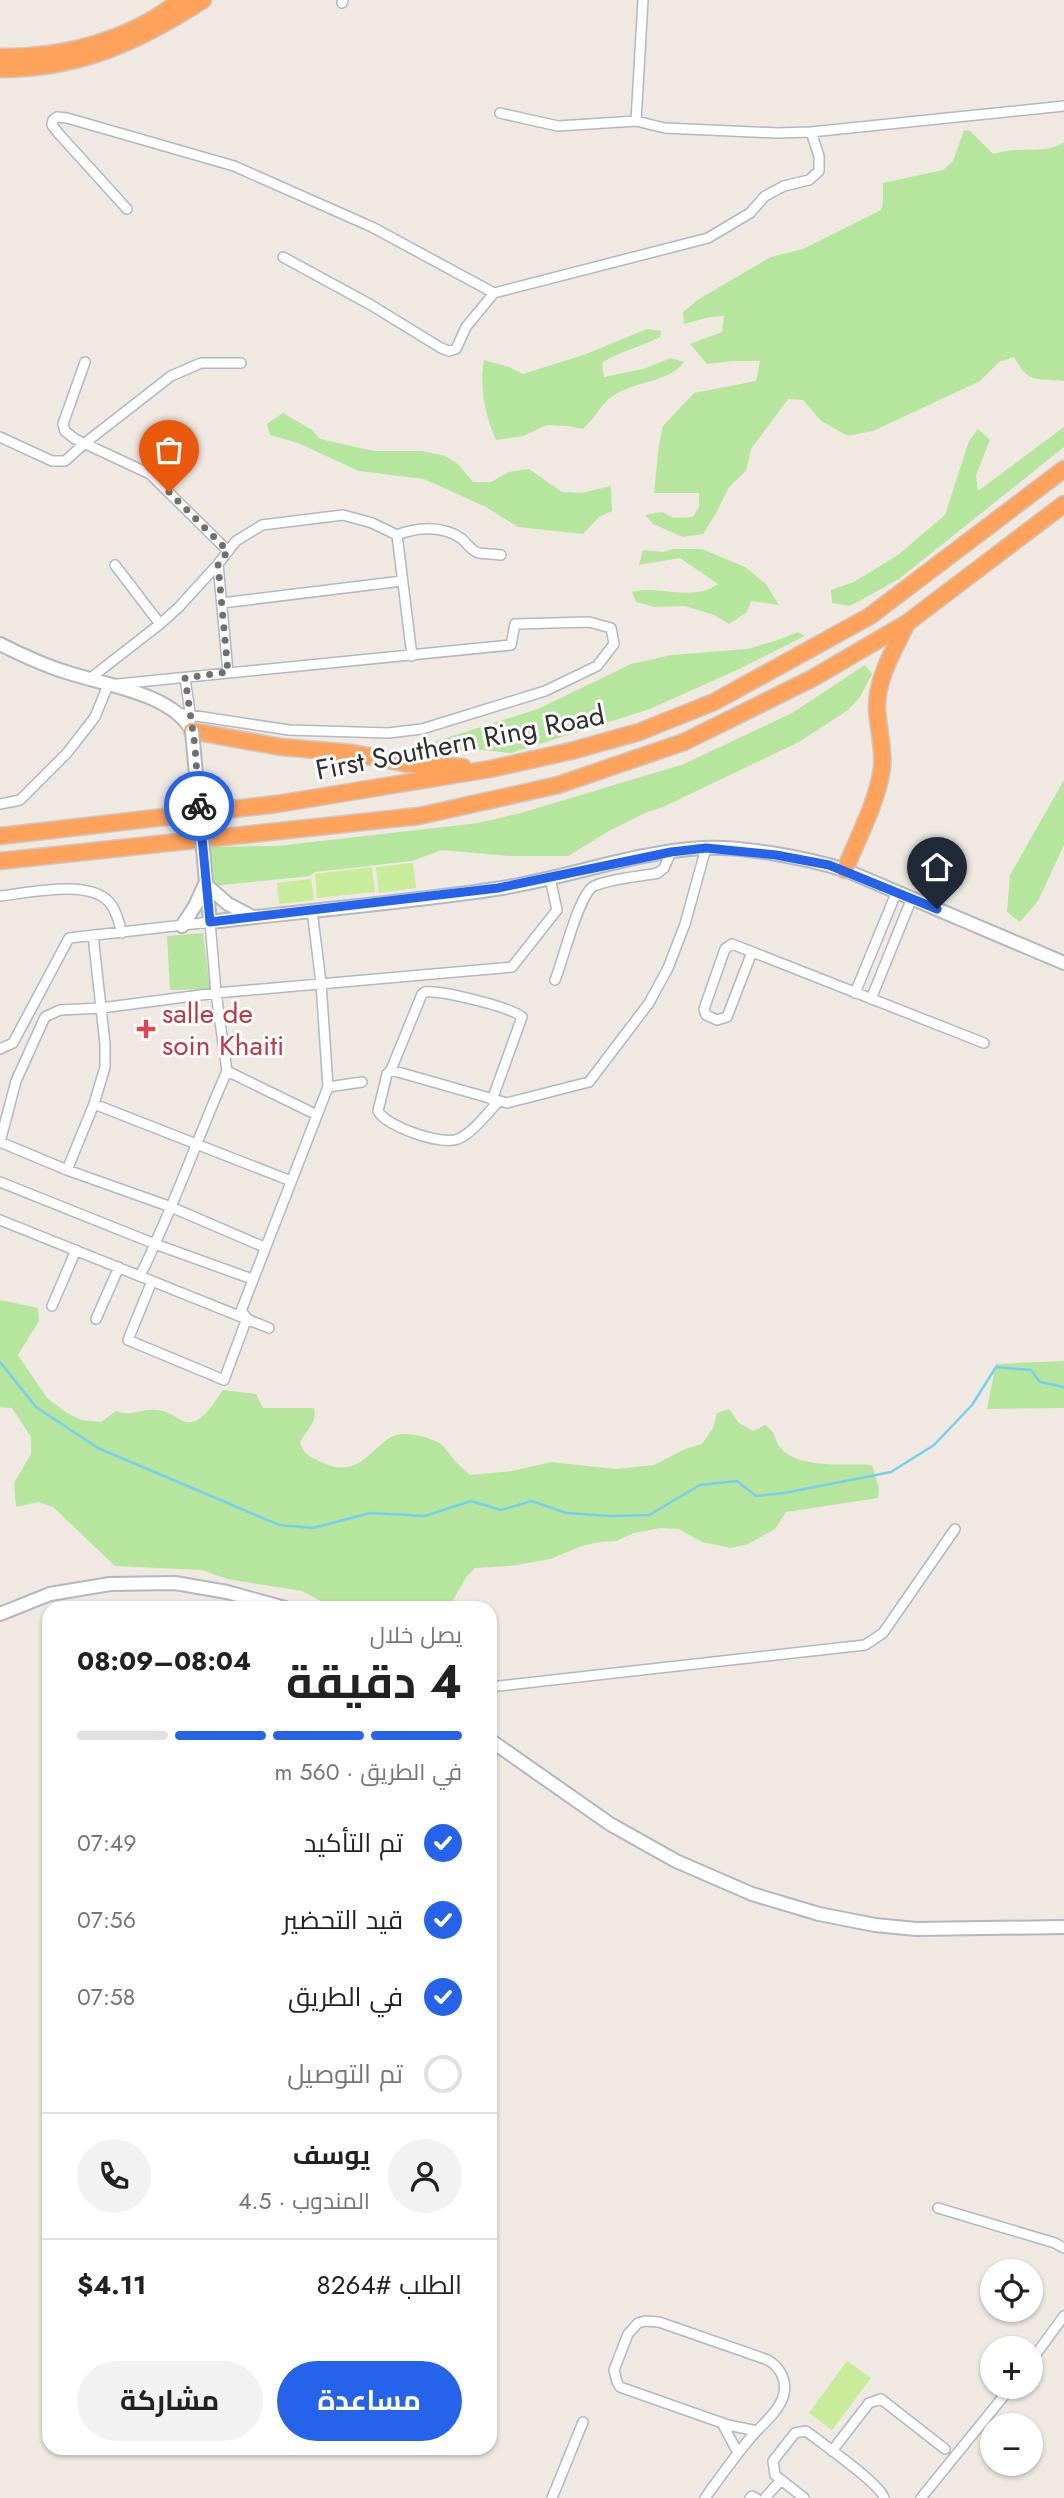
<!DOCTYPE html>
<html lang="ar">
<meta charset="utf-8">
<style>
body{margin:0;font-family:Jost,Cairo,sans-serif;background:#f2f2f2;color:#222;direction:rtl;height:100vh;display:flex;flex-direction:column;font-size:26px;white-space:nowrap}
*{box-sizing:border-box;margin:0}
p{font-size:23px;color:#767676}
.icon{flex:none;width:38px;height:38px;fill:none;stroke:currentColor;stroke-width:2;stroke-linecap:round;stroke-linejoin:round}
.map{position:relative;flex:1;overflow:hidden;direction:ltr}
.panel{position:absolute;left:42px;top:1601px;width:455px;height:854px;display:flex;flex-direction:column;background:#fff;border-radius:21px;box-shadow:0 2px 5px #0004;direction:rtl}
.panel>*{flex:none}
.tools{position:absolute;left:980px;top:2259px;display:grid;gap:14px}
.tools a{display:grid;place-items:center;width:63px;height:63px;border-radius:50%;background:#fff;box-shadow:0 2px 5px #0004;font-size:35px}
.pin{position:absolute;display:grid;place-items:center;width:60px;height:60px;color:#fff;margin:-72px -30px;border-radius:50% 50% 50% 0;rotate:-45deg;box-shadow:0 0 7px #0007}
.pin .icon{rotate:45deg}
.courier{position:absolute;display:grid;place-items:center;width:70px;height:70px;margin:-35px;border:5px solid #2563eb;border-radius:50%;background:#fff;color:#222;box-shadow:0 2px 9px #0007}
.summary em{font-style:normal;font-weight:700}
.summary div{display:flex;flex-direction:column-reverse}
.summary{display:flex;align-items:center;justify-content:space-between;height:119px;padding:0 35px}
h1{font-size:46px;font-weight:700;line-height:52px}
.bar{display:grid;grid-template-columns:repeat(4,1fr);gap:10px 7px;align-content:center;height:84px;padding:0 35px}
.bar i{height:9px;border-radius:5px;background:#e0e0e0}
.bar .on{background:#2563eb}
.bar p{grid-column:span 4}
.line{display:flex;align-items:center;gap:18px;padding:0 35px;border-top:2px solid #e0e0e0}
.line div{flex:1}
.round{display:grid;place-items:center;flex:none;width:74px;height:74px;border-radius:37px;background:#f2f2f2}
ol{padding:0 35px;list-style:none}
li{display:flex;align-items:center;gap:21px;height:77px}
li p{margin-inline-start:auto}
li .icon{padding:7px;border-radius:50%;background:#2563eb;color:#fff;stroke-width:4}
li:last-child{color:#767676}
li i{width:38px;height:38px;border:4px solid #e0e0e0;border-radius:50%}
.cta{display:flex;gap:14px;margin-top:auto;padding:14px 35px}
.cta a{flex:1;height:80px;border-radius:42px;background:#2563eb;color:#fff;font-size:28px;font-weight:700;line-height:80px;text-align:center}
.cta a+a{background:#f2f2f2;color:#222}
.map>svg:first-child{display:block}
.green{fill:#b6e59e}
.pitch{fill:#c9ec9a}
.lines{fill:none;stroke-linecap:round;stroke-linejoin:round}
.stream{stroke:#75cff0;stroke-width:2.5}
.street-casing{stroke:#b4b7c1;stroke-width:12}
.secondary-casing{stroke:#b4b7c1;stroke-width:16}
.highway-casing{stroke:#c9c9c9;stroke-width:19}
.street{stroke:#fff;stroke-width:9}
.secondary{stroke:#fff;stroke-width:12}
.highway{stroke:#ffa35c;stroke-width:16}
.secondary-bridge-casing{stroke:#b4b7c1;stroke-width:16;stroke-linecap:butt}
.secondary-bridge{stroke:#fff;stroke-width:12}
.done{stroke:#726f6d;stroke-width:7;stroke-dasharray:0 12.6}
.route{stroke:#2563eb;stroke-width:9}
.health-dot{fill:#e0444e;stroke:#fff;stroke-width:2.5}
.labels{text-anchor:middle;stroke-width:6;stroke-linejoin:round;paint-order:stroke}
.street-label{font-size:28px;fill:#2e2e2e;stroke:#fff}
.health-label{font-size:28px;fill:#be3a42;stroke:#fff;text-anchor:start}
</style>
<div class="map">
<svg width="1064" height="2498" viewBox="0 0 1064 2498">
<rect width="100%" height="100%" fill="#efe9e1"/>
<path class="green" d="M964 130 970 131 993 154C1001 152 1009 150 1017 150 1034 149 1049 152 1064 142V381C1036 378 1029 385 1014 357L999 362 980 381 873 431 848 436 821 421 803 400 788 399 751 449 746 471 729 487 715 515 703 534 683 537 653 524 645 515 662 512 674 518 693 517 699 507V493H654L659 444 663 426 694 393 756 381 760 361H732L707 364 690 344 722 332 724 316 710 317 684 324 683 312 699 299 771 257 803 249 881 210 883 201V183L943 170 953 161Z
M647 329 661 331 660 337C641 347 620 351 602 363L604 377 643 369 671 358 684 362C669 382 638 381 616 394 602 401 595 420 582 429L568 426 547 425 523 436 496 440C485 415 479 387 484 360L509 367 523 374 586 354Z
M283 413 312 430 320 439 374 451H422L445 456 458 464 473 482H491L509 472 529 469 562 492 582 493 611 486 612 511 599 517 583 534 518 527 486 507 424 479 359 471 298 443 270 435 267 424Z
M1064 427V447L899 579 850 606 832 603 831 590 854 582 898 555 945 515 969 441 978 429 990 440 976 475 978 491Z
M674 549H702L745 567 766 584 779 605 751 601 747 612 729 624 714 615 685 606 655 607 636 602 632 592C661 584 692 603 718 584L680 558 639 565 643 550 662 552Z
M798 632 805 636 739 669 650 709 511 753 474 749 433 755 399 753 538 709 631 664 671 655 747 649 778 640Z
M865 665 872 674 860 697 848 710 799 742 663 807 645 813 609 831 568 856H509L442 850 412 861 315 872 310 876 213 886 210 847 277 846 478 823 521 813 684 764 792 713Z
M1064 780V845L1038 901 1020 922 1007 912 1010 875Z
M203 933 210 989 170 990 167 936Z
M0 1300 38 1308 39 1321 18 1355 47 1398 67 1413 81 1420 101 1422 116 1411C132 1417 142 1408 158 1410 167 1411 175 1417 183 1421 201 1428 214 1402 223 1390L256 1394 263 1408H314C318 1422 305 1432 300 1443 304 1454 309 1456 319 1461 365 1486 376 1431 405 1434 416 1434 431 1438 441 1444 445 1447 447 1452 451 1456 456 1463 464 1469 470 1475L512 1471 551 1462 616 1469 654 1465 685 1449 702 1444 713 1428 717 1413 729 1409 739 1423 753 1431 765 1425C777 1433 773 1438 780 1447 798 1470 846 1463 872 1465L879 1488 878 1498 786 1512 775 1529 748 1544 731 1548 702 1542 679 1529 660 1528 634 1533 616 1541 600 1542 582 1546 550 1559 511 1566 475 1568 466 1577 452 1602 425 1608H334L302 1591 227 1579 202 1570 115 1566 53 1507 38 1502 16 1507 14 1483 31 1454V1437L12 1408 0 1407Z
M1064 1361V1408L987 1409 996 1364Z"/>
<path class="pitch" d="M413 863 416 888 379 893 376 867Z
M372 867 375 892 317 898 315 874Z
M311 879 314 900 279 904 277 883Z
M847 2361 871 2378 832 2430 809 2413Z"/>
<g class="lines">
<path class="stream" d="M0 1362 36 1407 98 1448 279 1525 313 1528 370 1513 425 1516 471 1501 501 1510 532 1501 566 1513 611 1516 649 1515 700 1485 737 1481 756 1496 784 1493 891 1472 934 1445 972 1405 996 1367 1031 1370 1040 1382 1064 1387"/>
<defs>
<path id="street" d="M342 3 343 0
M500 113 558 126 636 121 665 128 777 133 811 132 1064 106
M636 121 643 0
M127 209 59 134 52 125 53 120 57 117 67 118 234 166 372 227 494 293
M283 257 371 305 441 348 449 351 456 349 466 327 494 293 708 238 750 213 765 196 784 186 809 180 819 171V156L811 132
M85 362 63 424 65 431 75 439 150 474 228 551
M0 437 52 461H65L85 443 171 376 201 363H241
M397 535C417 527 443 525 462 539 468 544 471 551 479 553 486 554 494 554 501 555
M115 565 160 624
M222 603 402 581
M228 672 218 564 236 541 262 525 343 515 372 523 397 535 412 656
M185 678 191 719
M88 680 160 624 179 607 218 564
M0 804 20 800 67 753 95 717 108 685 511 645 515 624 589 622 611 628 614 644 597 666 545 691 422 729 388 733 289 730 177 713
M0 896C29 893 88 879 109 902 116 909 119 923 122 933
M752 952 727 1017 717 1020 706 1015 704 1009 725 949 732 944 984 1043
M555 980C563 961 579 893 594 886 613 878 638 877 658 873L664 868 671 852
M855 993 897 891
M871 999 912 898
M0 1049 13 1043 69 938 210 922 216 993 227 1071 317 1115
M391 1070 422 994 425 992C441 990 511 1007 522 1017L492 1100
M328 1087 362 1082
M498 1102C487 1113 473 1133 458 1139 442 1146 385 1126 378 1111L387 1074 391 1070 507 1103 589 1082 649 1003 668 968 685 924 706 848
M94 1104 291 1181
M0 1142 16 1081 45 1017 60 1010 101 1008 216 993 512 967 557 910 550 878
M0 1142 67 1170 171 1207 264 1247
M67 1170 94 1104 105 1067V1044L93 935
M0 1182 155 1244 252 1279
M0 1220 269 1328
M140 1276C173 1209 197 1139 227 1071
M152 1281 128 1340 224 1380 247 1318 241 1311 328 1087 321 983 312 910
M52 1306 76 1250
M96 1319 119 1267
M490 1687 865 1645 883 1633 955 1529
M938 2208 1055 2243 1064 2248
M1031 2361 1064 2316
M722 2423 738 2453
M832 2451 869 2403 881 2399 945 2449
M552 2498 583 2422
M705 2498C720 2477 735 2456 752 2436 762 2425 778 2412 783 2397 788 2382 781 2368 768 2360L659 2322 645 2321 638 2323 628 2334 614 2370 617 2382 620 2387 728 2425 757 2431
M750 2498 752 2496 756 2498
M765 2498 781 2480
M804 2498 775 2475 773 2461 795 2433 806 2431C820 2442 881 2484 884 2498
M921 2498 1011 2387"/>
<path id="secondary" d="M0 644C22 655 43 665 66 672 104 685 172 693 192 731
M205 871 210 922C305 911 401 903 495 889 565 879 633 852 703 848 743 846 807 858 845 870L1064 963
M182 926 195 906 205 884 228 904 251 916
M0 1614 50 1594 110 1584 175 1583 227 1592 285 1608
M490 1740 610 1824 676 1861 752 1894 819 1914 875 1925 916 1929 1064 1927"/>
<path id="highway" d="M0 57C64 58 131 40 181 0
M0 69C79 69 138 42 203 0
M192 731 281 747 352 753 408 764 463 767
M0 836 277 804 490 769 571 751 639 732 714 702 870 616 1064 469
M0 861 419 816 558 785 684 742 813 678 907 623 1064 504
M845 870C858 837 877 803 882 768 884 748 878 729 877 709 876 679 894 650 907 623"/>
</defs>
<use href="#street" class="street-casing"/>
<use href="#secondary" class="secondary-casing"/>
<use href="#highway" class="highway-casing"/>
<use href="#street" class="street"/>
<use href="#secondary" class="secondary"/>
<use href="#highway" class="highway"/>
<defs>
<path id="secondary-bridge" d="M192 731 205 871"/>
</defs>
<use href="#secondary-bridge" class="secondary-bridge-casing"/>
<use href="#secondary-bridge" class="secondary-bridge"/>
</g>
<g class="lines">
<path class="done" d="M169 492 228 551 218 564 228 672 185 678 195 746 199 806"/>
<path class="route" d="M199 806 210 922 498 888 671 852 706 848 776 855 829 865 937 909"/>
</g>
<path class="health-dot" d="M142.5 1018.5h7v7h7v7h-7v7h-7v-7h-7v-7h7z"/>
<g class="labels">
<g class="street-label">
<text transform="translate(460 742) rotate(-11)" y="10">First Southern Ring Road</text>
</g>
<g class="health-label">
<text x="162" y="1023">salle de<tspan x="162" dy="32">soin Khaiti</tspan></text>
</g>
</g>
</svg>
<div class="tools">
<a><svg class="icon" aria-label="locate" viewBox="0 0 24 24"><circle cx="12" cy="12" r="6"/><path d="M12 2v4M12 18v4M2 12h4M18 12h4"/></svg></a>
<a>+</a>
<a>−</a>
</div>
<div class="pin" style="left:169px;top:492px;background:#ea580c"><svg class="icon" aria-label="bag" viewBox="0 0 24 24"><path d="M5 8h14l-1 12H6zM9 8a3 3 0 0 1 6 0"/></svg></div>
<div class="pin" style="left:937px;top:909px;background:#1f2937"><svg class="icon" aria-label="home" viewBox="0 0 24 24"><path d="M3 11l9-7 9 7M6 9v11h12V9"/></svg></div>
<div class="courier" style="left:199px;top:806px"><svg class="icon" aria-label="bike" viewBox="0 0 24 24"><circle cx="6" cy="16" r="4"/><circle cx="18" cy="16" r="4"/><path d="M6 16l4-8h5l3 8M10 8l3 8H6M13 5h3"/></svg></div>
<section class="panel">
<div class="summary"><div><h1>4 دقيقة</h1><p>يصل خلال</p></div><em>08:04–08:09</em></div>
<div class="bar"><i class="on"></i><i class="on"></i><i class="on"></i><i></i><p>في الطريق · 560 m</p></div>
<ol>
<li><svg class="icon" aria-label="check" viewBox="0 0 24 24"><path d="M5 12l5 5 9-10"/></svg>تم التأكيد<p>07:49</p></li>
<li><svg class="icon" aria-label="check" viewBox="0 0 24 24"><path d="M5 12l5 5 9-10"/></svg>قيد التحضير<p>07:56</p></li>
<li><svg class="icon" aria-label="check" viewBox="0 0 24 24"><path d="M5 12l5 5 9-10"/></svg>في الطريق<p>07:58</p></li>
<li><i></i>تم التوصيل</li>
</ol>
<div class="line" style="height:126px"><a class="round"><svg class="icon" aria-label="person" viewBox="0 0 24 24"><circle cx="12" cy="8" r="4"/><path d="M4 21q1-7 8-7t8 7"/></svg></a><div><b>يوسف</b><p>المندوب · 4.5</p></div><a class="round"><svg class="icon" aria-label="phone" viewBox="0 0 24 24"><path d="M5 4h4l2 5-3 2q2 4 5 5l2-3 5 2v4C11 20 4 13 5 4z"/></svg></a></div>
<div class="line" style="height:91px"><div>الطلب #8264</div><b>$4.11</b></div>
<div class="cta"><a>مساعدة</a><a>مشاركة</a></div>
</section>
</div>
